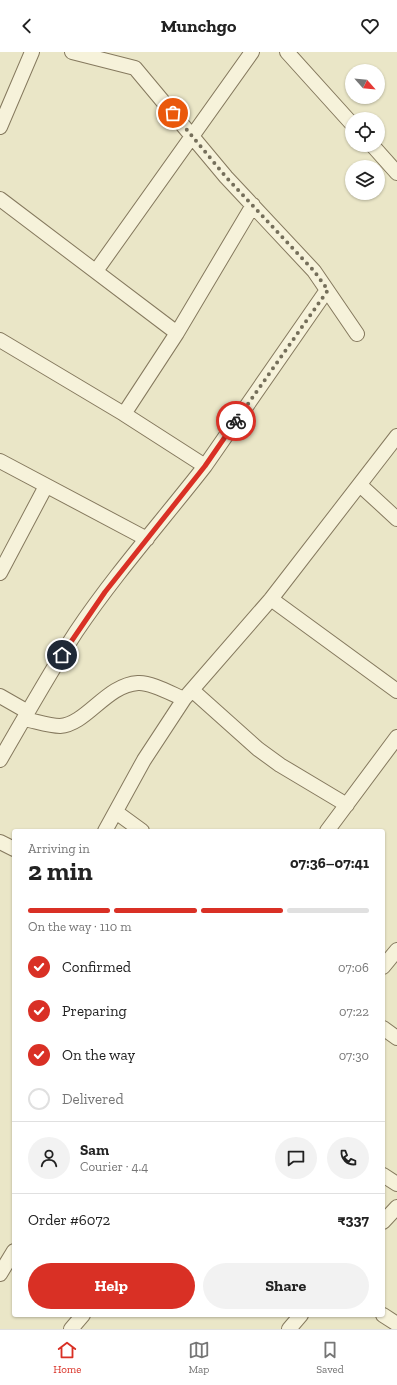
<!DOCTYPE html>
<meta charset="utf-8">
<style>
body{margin:0;font-family:"Zilla Slab",serif;background:#f2f2f2;color:#222;height:100vh;display:flex;flex-direction:column;font-size:15px;white-space:nowrap}
*{box-sizing:border-box;margin:0}
p{font-size:13px;color:#767676}
.icon{flex:none;width:22px;height:22px;fill:none;stroke:currentColor;stroke-width:2;stroke-linecap:round;stroke-linejoin:round}
.map{position:relative;flex:1;overflow:hidden}
.side{position:absolute;left:12px;top:777px;width:373px;height:488px;display:flex;flex-direction:column;background:#fff;border-radius:4px;box-shadow:0 1px 3px #0004}
.side>*{flex:none}
.needle{width:26px;rotate:117deg}
.controls{position:absolute;left:345px;top:12px;display:grid;gap:8px}
.controls a{display:grid;place-items:center;width:40px;height:40px;border-radius:50%;background:#fff;box-shadow:0 1px 3px #0004;font-size:20px}
.pin{position:absolute;display:grid;place-items:center;width:34px;height:34px;color:#fff;margin:-17px;border:2px solid #fff;border-radius:50%;box-shadow:0 1px 4px #0007}
.courier{position:absolute;display:grid;place-items:center;width:40px;height:40px;margin:-20px;border:3px solid #d93025;border-radius:50%;background:#fff;color:#222;box-shadow:0 1px 5px #0007}
.overview em{font-style:normal;font-weight:700}
.overview div{display:flex;flex-direction:column-reverse}
.overview{display:flex;align-items:center;justify-content:space-between;height:68px;padding:0 16px}
h1{font-size:26px;font-weight:700;line-height:30px}
.bar{display:grid;grid-template-columns:repeat(4,1fr);gap:6px 4px;align-content:center;height:48px;padding:0 16px}
.bar i{height:5px;border-radius:3px;background:#e0e0e0}
.bar .active{background:#d93025}
.bar p{grid-column:span 4}
.line{display:flex;align-items:center;gap:10px;padding:0 16px;border-top:1px solid #e0e0e0}
.line div{flex:1}
.round{display:grid;place-items:center;flex:none;width:42px;height:42px;border-radius:21px;background:#f2f2f2}
ol{padding:0 16px;list-style:none}
li{display:flex;align-items:center;gap:12px;height:44px}
li p{margin-inline-start:auto}
li .icon{padding:4px;border-radius:50%;background:#d93025;color:#fff;stroke-width:4}
li:last-child{color:#767676}
li i{width:22px;height:22px;border:2px solid #e0e0e0;border-radius:50%}
.button{display:flex;gap:8px;margin-top:auto;padding:8px 16px}
.button a{flex:1;height:46px;border-radius:24px;background:#d93025;color:#fff;font-size:16px;font-weight:700;line-height:46px;text-align:center}
.button a+a{background:#f2f2f2;color:#222}
header{display:flex;justify-content:space-between;align-items:center;height:52px;padding:0 16px;background:#fff;font-size:18px;font-weight:700}
.tabs{display:flex;justify-content:space-around;align-items:center;height:56px;border-top:1px solid #e0e0e0;background:#fff;font-size:11px;color:#767676}
.tabs a{display:grid;justify-items:center;gap:2px}
.tabs .active{color:#d93025}
.map>svg:first-child{display:block}
.lines{fill:none;stroke-linecap:round;stroke-linejoin:round}
.minor-casing{stroke:#85795e;stroke-width:16}
.minor{stroke:#f6f2da;stroke-width:14}
.done{stroke:#756f5b;stroke-width:4;stroke-dasharray:0 7.2}
.route{stroke:#d93025;stroke-width:5}
</style>
<header><svg class="icon" aria-label="back" viewBox="0 0 24 24"><path d="M15 5l-7 7 7 7"/></svg>Munchgo<svg class="icon" aria-label="heart" viewBox="0 0 24 24"><path d="M12 20l-8-8c-3-5 5-10 8-4 3-6 11-1 8 4z"/></svg></header>
<div class="map">
<svg width="397" height="1277" viewBox="0 0 397 1277">
<rect width="100%" height="100%" fill="#eae6c7"/>
<g class="lines">
<defs>
<path id="minor" d="M72 0 135 16 226 125 314 219 357 282
M287 0 352 72
M0 75 32 0
M372 93 397 121
M0 147 177 281
M96 219 252 0
M0 288 124 362 205 414 327 238
M124 362 177 281 253 153
M0 409 147 487
M360 433 397 467
M0 521 46 434
M271 547 397 639
M192 638 258 697 280 713 347 753
M0 644 28 660
M24 667C35 669 49 674 60 674 87 672 106 633 138 631 151 630 172 642 184 647
M0 708C25 665 49 622 76 580 115 522 162 469 205 414
M116 760 142 779
M105 779 144 708 184 647 271 547 397 384
M327 779 397 685
M0 790 14 797
M383 915 397 898
M383 976 397 986
M383 1123 397 1132
M383 1170 397 1155
M0 1222 14 1199
M383 1263 397 1272
M71 1277 83 1263
M289 1277 301 1263"/>
</defs>
<use href="#minor" class="minor-casing"/>
<use href="#minor" class="minor"/>
</g>
<g class="lines">
<path class="done" d="M173 61 226 125 314 219 328 238 236 369"/>
<path class="route" d="M62 603 105 540 205 414 236 369"/>
</g>
</svg>
<div class="controls">
<a><svg class="needle" viewBox="-14 -14 28 28"><path d="M0-13l5 13h-10z" fill="#e53935"/><path d="M0 13l5-13h-10z" fill="#767676"/></svg></a>
<a><svg class="icon" aria-label="locate" viewBox="0 0 24 24"><circle cx="12" cy="12" r="6"/><path d="M12 2v4M12 18v4M2 12h4M18 12h4"/></svg></a>
<a><svg class="icon" aria-label="layers" viewBox="0 0 24 24"><path d="M12 4l9 5-9 5-9-5zM3 14l9 5 9-5"/></svg></a>
</div>
<div class="pin" style="left:173px;top:61px;background:#ea580c"><svg class="icon" aria-label="bag" viewBox="0 0 24 24"><path d="M5 8h14l-1 12H6zM9 8a3 3 0 0 1 6 0"/></svg></div>
<div class="pin" style="left:62px;top:603px;background:#1f2937"><svg class="icon" aria-label="home" viewBox="0 0 24 24"><path d="M3 11l9-7 9 7M6 9v11h12V9"/></svg></div>
<div class="courier" style="left:236px;top:369px"><svg class="icon" aria-label="bike" viewBox="0 0 24 24"><circle cx="6" cy="16" r="4"/><circle cx="18" cy="16" r="4"/><path d="M6 16l4-8h5l3 8M10 8l3 8H6M13 5h3"/></svg></div>
<section class="side">
<div class="overview"><div><h1>2 min</h1><p>Arriving in</p></div><em>07:36–07:41</em></div>
<div class="bar"><i class="active"></i><i class="active"></i><i class="active"></i><i></i><p>On the way · 110 m</p></div>
<ol>
<li><svg class="icon" aria-label="check" viewBox="0 0 24 24"><path d="M5 12l5 5 9-10"/></svg>Confirmed<p>07:06</p></li>
<li><svg class="icon" aria-label="check" viewBox="0 0 24 24"><path d="M5 12l5 5 9-10"/></svg>Preparing<p>07:22</p></li>
<li><svg class="icon" aria-label="check" viewBox="0 0 24 24"><path d="M5 12l5 5 9-10"/></svg>On the way<p>07:30</p></li>
<li><i></i>Delivered</li>
</ol>
<div class="line" style="height:72px"><a class="round"><svg class="icon" aria-label="person" viewBox="0 0 24 24"><circle cx="12" cy="8" r="4"/><path d="M4 21q1-7 8-7t8 7"/></svg></a><div><b>Sam</b><p>Courier · 4.4</p></div><a class="round"><svg class="icon" aria-label="chat" viewBox="0 0 24 24"><path d="M4 5h16v11H9l-5 4z"/></svg></a><a class="round"><svg class="icon" aria-label="phone" viewBox="0 0 24 24"><path d="M5 4h4l2 5-3 2q2 4 5 5l2-3 5 2v4C11 20 4 13 5 4z"/></svg></a></div>
<div class="line" style="height:52px"><div>Order #6072</div><b>₹337</b></div>
<div class="button"><a>Help</a><a>Share</a></div>
</section>
</div>
<nav class="tabs">
<a class="active"><svg class="icon" aria-label="home" viewBox="0 0 24 24"><path d="M3 11l9-7 9 7M6 9v11h12V9"/></svg>Home</a>
<a><svg class="icon" aria-label="map" viewBox="0 0 24 24"><path d="M3 6l6-2 6 2 6-2v14l-6 2-6-2-6 2zM9 4v14M15 6v14"/></svg>Map</a>
<a><svg class="icon" aria-label="saved" viewBox="0 0 24 24"><path d="M7 4h10v16l-5-4-5 4z"/></svg>Saved</a>
</nav>
